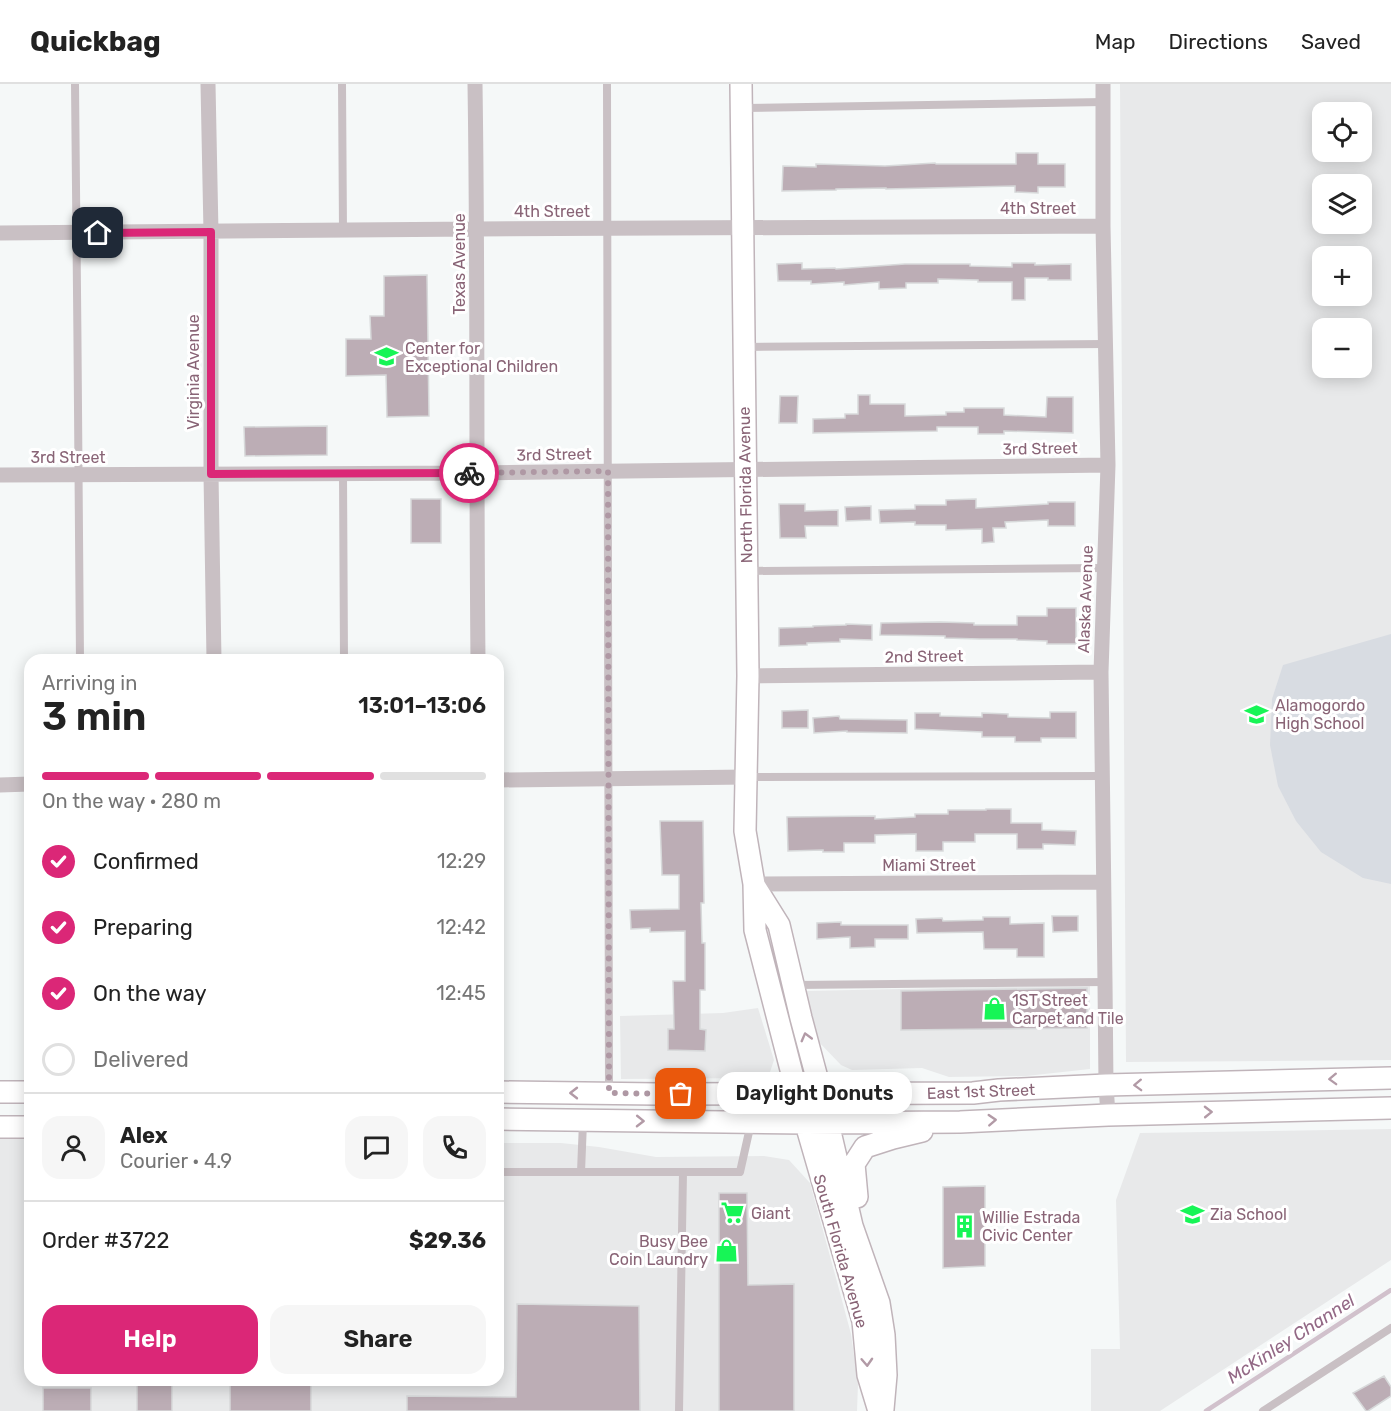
<!DOCTYPE html>
<meta charset="utf-8">
<style>
body{margin:0;font-family:Rubik,sans-serif;background:#f6f6f6;color:#222;height:100vh;display:flex;flex-direction:column;font-size:22px;white-space:nowrap}
*{box-sizing:border-box;margin:0}
p{font-size:20px;color:#767676}
.icon{flex:none;width:33px;height:33px;fill:none;stroke:currentColor;stroke-width:2;stroke-linecap:round;stroke-linejoin:round}
.map{position:relative;flex:1;overflow:hidden}
.details{position:absolute;left:24px;top:570px;width:480px;height:732px;display:flex;flex-direction:column;background:#fff;border-radius:18px;box-shadow:0 3px 15px #0003}
.details>*{flex:none}
.fabs{position:absolute;left:1312px;top:18px;display:grid;gap:12px}
.fabs a{display:grid;place-items:center;width:60px;height:60px;border-radius:12px;background:#fff;box-shadow:0 3px 15px #0003;font-size:30px}
.pin{position:absolute;display:grid;place-items:center;width:51px;height:51px;color:#fff;margin:-26px;border-radius:12px;box-shadow:0 3px 9px #0006}
.courier{position:absolute;display:grid;place-items:center;width:60px;height:60px;margin:-30px;border:4px solid #db2777;border-radius:50%;background:#fff;color:#222;box-shadow:0 2px 8px #0007}
.bubble{position:absolute;height:42px;border-radius:18px;background:#fff;box-shadow:0 3px 15px #0003;font-size:20px;font-weight:600;line-height:42px;text-align:center}
.summary em{font-style:normal;font-weight:600}
.summary div{display:flex;flex-direction:column-reverse}
.summary{display:flex;align-items:center;justify-content:space-between;height:102px;padding:0 18px}
h1{font-size:39px;font-weight:600;line-height:45px}
.bar{display:grid;grid-template-columns:repeat(4,1fr);gap:9px 6px;align-content:center;height:72px;padding:0 18px}
.bar i{height:8px;border-radius:4px;background:#e0e0e0}
.bar .active{background:#db2777}
.bar p{grid-column:span 4}
.line{display:flex;align-items:center;gap:15px;padding:0 18px;border-top:2px solid #e0e0e0}
.line div{flex:1}
.round{display:grid;place-items:center;flex:none;width:63px;height:63px;border-radius:18px;background:#f6f6f6}
ol{padding:0 18px;list-style:none}
li{display:flex;align-items:center;gap:18px;height:66px}
li p{margin-inline-start:auto}
li .icon{padding:6px;border-radius:50%;background:#db2777;color:#fff;stroke-width:4}
li:last-child{color:#767676}
li i{width:33px;height:33px;border:3px solid #e0e0e0;border-radius:50%}
.cta{display:flex;gap:12px;margin-top:auto;padding:12px 18px}
.cta a{flex:1;height:69px;border-radius:18px;background:#db2777;color:#fff;font-size:24px;font-weight:600;line-height:69px;text-align:center}
.cta a+a{background:#f6f6f6;color:#222}
header{display:flex;align-items:center;gap:36px;box-sizing:border-box;height:84px;padding:0 30px;background:#fff;border-bottom:2px solid #e0e0e0}
header strong{font-size:28px}
nav{display:flex;gap:33px;margin-inline-start:auto;font-size:21px}
.map>svg:first-child{display:block}
.built{fill:#e8e9ea;fill-rule:evenodd}
.green{fill:#d8dce2}
.lines{fill:none;stroke-linecap:round;stroke-linejoin:round}
.stream{stroke:#d1c1cc;stroke-width:4.5}
.building{fill:#bcadb5;stroke:#d7d9da;stroke-width:1.5}
.secondary-casing{stroke:#c0b4ba;stroke-width:24}
.service{stroke:#c9c0c4;stroke-width:8}
.minor{stroke:#c9c0c4;stroke-width:15}
.secondary{stroke:#fff;stroke-width:21}
.oneway{stroke:#b29aa6}
.done{stroke:#af98a4;stroke-width:6;stroke-dasharray:0 10.8}
.route{stroke:#db2777;stroke-width:8}
.labels{text-anchor:middle;stroke-width:6;stroke-linejoin:round;paint-order:stroke}
.street-label{font-size:16px;fill:#896476;stroke:#fff}
.poi-label{font-size:16px;fill:#896476;stroke:#fff;text-anchor:start}
.water-label{font-size:18px;font-style:italic;fill:#936986;stroke:#fff}
</style>
<header>
<strong>Quickbag</strong>
<nav><a>Map</a><a>Directions</a><a>Saved</a></nav>
</header>
<div class="map">
<svg width="1391" height="1327" viewBox="0 0 1391 1327">
<rect width="100%" height="100%" fill="#f5f8f8"/>
<path class="built" d="M1120 0H1391V976L1126 978ZM1323 28H1362V68H1323ZM1323 100H1362V140H1323ZM1323 172H1362V212H1323ZM1323 244H1362V284H1323Z
M1090 901V985L1026 992 949 993 922 984 852 986 841 981 816 955 806 907Z
M758 924 774 976 770 988 758 994 621 995 620 932 723 929Z
M1391 1045V1176L1160 1327H1091V1265H1120L1116 1116 1140 1049Z
M0 1054 30 1055V1296H498V1059H561L599 1063 656 1073 764 1072 789 1076 810 1099 836 1194 851 1250 858 1300 857 1327H0Z"/>
<path class="green" d="M1391 550V800L1363 794 1321 768 1296 737 1278 702 1270 661 1272 615 1283 581Z"/>
<g class="lines">
<path class="stream" d="M1206 1327 1391 1206"/>
</g>
<path class="building" d="M1016 69H1038V80H1065V103H1038V109L1015 108V102L886 105V104L836 105V106L782 107 783 82 816 83V80L885 82 935 79 936 80H1016Z
M802 179V185L835 184 836 185 905 180H970V182L1012 183V179H1035V181L1071 180V196H1048V194H1025V216H1012V198H978V196L938 195V199H906V204L879 205V198L844 201V198L811 200V197H778L777 180Z
M427 191 429 332 387 333 386 291 346 292V255H371L370 232H384V192Z
M858 311H870V320H905V332L946 331V328H964V324H1004V331L1046 333 1047 313H1073V349L1004 347V350H978V343H937V347L813 349V335L845 334V330H858Z
M780 312H798L797 339H779Z
M327 342V371L245 372 244 343Z
M411 415H441V459H411Z
M976 415V424L1048 420V418H1075V442H1048V436L1005 438 1006 444H993L994 458 982 459V445L946 446V441H915V438L880 439 879 426 915 425V421H946V416Z
M779 420H805V427L838 426V442H805L806 454H780Z
M871 422V436L846 437 845 423Z
M1047 524H1076V560H1047V557L1017 556V555H980L945 554V552L880 551 881 539 940 538 974 539V541H1017V532H1047Z
M846 540 872 541V556L840 555V558L807 559V561L779 562V544L813 543V542L846 541Z
M808 626V644H782V627Z
M1050 628H1076V654H1041V658H1015V653H982V648L915 645V629H940V632L982 633V629L1008 630V633L1050 634Z
M839 632 840 635 907 636V649L847 648V647L814 649 813 634Z
M986 725H1011V739H1042V746L1076 747 1075 761 1043 760V765H1017V750H975V758H943V767H916V750L875 751V759H844V768H823V766L788 767 787 733 875 732V735L915 733V730H948V726H986Z
M660 737H703L704 819H701L702 859H705V906H700V945L706 946 705 967 668 966V945H674L673 897H685V847L650 848V844L631 845 630 826 679 825V791H662Z
M1052 832H1078V847L1053 848Z
M983 833H1010V840L1044 839V873H1017V865H984L983 848 917 849 916 835 942 834 943 837 983 836Z
M841 838V841H908V855H875V863L850 864V853L817 855V839Z
M1087 904V944L901 946V907Z
M985 1102V1182L943 1184V1103Z
M719 1109H747L748 1201 794 1200V1327H719Z
M517 1220 639 1222 640 1327H407V1312L516 1313Z
M1384 1292 1391 1303V1312L1368 1327H1366L1353 1309Z
M137 1296H172V1327H137Z
M230 1296H311V1327H230Z
M43 1304H91V1327H43Z"/>
<g class="lines">
<defs>
<path id="secondary" d="M741 0 748 592 745 747 754 800 755 846 797 1009 863 1237 868 1291 879 1327
M754 801 779 841 801 934 821 1009 852 1142 879 1219 884 1251 886 1291 883 1325
M0 1008H30
M498 1008 658 1010 973 1009 999 1006 1106 1001 1391 994
M498 1035 806 1039 960 1038 1108 1031 1391 1024
M0 1043H30
M857 1113 854 1080 865 1063 893 1054 922 1047"/>
</defs>
<use href="#secondary" class="secondary-casing"/>
<path class="service" d="M75 0C76 192 80 384 80 576
M342 0 343 146
M607 0 609 1007
M743 24 1103 18
M745 263 1105 260
M343 390 344 576
M748 487 1104 484
M749 693 1102 692
M795 901 1105 898
M498 1088H740L751 1039
M581 1088 583 1038
M679 1327 683 1088
M1263 1327 1391 1244"/>
<path class="minor" d="M208 0 211 148V390L214 576
M475 0C478 192 476 384 478 576
M1103 0V142L1108 381 1101 588 1105 898 1106 1001 1108 1031
M0 149 477 145 1103 142
M0 391 476 389 1108 381
M748 592 1101 588
M498 696 747 693
M0 701 30 700
M754 800 1103 798"/>
<use href="#secondary" class="secondary"/>
</g>
<defs><path id="oneway-chevron" d="M-2-3.5L2.5 0L-2 3.5" fill="none" stroke-width="1.6" stroke-linecap="round" stroke-linejoin="round" transform="scale(1.5)"/></defs>
<g class="oneway">
<use href="#oneway-chevron" transform="translate(806 953) rotate(-105)"/>
<use href="#oneway-chevron" transform="translate(1333 995) rotate(178)"/>
<use href="#oneway-chevron" transform="translate(1138 1001) rotate(178)"/>
<use href="#oneway-chevron" transform="translate(574 1009) rotate(-180)"/>
<use href="#oneway-chevron" transform="translate(1208 1028) rotate(-1)"/>
<use href="#oneway-chevron" transform="translate(992 1036) rotate(-3)"/>
<use href="#oneway-chevron" transform="translate(640 1037) rotate(1)"/>
<use href="#oneway-chevron" transform="translate(867 1278) rotate(87)"/>
</g>
<g class="lines">
<path class="done" d="M469 389 608 387 609 1009 681 1010"/>
<path class="route" d="M98 149 211 148V390L469 389"/>
</g>
<defs>
<symbol id="school-bare" viewBox="-9 -9 18 18"><path d="M0-5L7-2L0 1L-7-2ZM-4 1L0 2.5L4 1V4Q0 6-4 4Z" fill="#17f556" stroke="#fff" stroke-width="2.5" paint-order="stroke"/></symbol>
<symbol id="shop-bare" viewBox="-9 -9 18 18"><path d="M-5-2.5h2.3a2.7 3.5 0 0 1 5.4 0H5L5.5 6h-11ZM-1.5-2.5h3a1.5 2.3 0 0 0-3 0Z" fill="#17f556" stroke="#fff" stroke-width="2.5" paint-order="stroke"/></symbol>
<symbol id="supermarket-bare" viewBox="-9 -9 18 18"><path d="M-6-5.5h2.5l.6 2H6L4.5 2H-2.5L-4.4-4H-6ZM-1.5 3.2a1.3 1.3 0 1 0 .1 0ZM3 3.2a1.3 1.3 0 1 0 .1 0Z" fill="#17f556" stroke="#fff" stroke-width="2.5" paint-order="stroke"/></symbol>
<symbol id="building-bare" viewBox="-9 -9 18 18"><path d="M-4-6H4V6H1V3H-1V6H-4ZM-2.5-4.3h1.7v1.8h-1.7ZM.8-4.3h1.7v1.8H.8ZM-2.5-1h1.7V.8h-1.7ZM.8-1h1.7V.8H.8Z" fill="#17f556" stroke="#fff" stroke-width="2.5" paint-order="stroke"/></symbol>
</defs>
<g fill-rule="evenodd">
<use href="#school-bare" x="370" y="256" width="33" height="33"/>
<use href="#school-bare" x="1240" y="614" width="33" height="33"/>
<use href="#shop-bare" x="978" y="908" width="33" height="33"/>
<use href="#supermarket-bare" x="716" y="1112" width="33" height="33"/>
<use href="#school-bare" x="1176" y="1114" width="33" height="33"/>
<use href="#building-bare" x="948" y="1126" width="33" height="33"/>
<use href="#shop-bare" x="710" y="1150" width="33" height="33"/>
</g>
<g class="labels">
<g class="street-label">
<text x="1038" y="130">4th Street</text>
<text x="552" y="133">4th Street</text>
<text transform="translate(459 180) rotate(-90)" y="6">Texas Avenue</text>
<text transform="translate(193 288) rotate(-90)" y="6">Virginia Avenue</text>
<text transform="translate(1040 364) rotate(-1)" y="6">3rd Street</text>
<text transform="translate(554 370) rotate(-1)" y="6">3rd Street</text>
<text x="68" y="379">3rd Street</text>
<text transform="translate(745 401) rotate(-91)" y="6">North Florida Avenue</text>
<text transform="translate(1085 515) rotate(-88)" y="6">Alaska Avenue</text>
<text transform="translate(924 572) rotate(-1)" y="6">2nd Street</text>
<text x="929" y="787">Miami Street</text>
<text transform="translate(981 1007) rotate(-2)" y="6">East 1st Street</text>
<text transform="translate(841 1167) rotate(74)" y="6">South Florida Avenue</text>
</g>
<g class="poi-label">
<text x="405" y="270">Center for<tspan x="405" dy="18">Exceptional Children</tspan></text>
<text x="1275" y="627">Alamogordo<tspan x="1275" dy="18">High School</tspan></text>
<text x="1012" y="922">1ST Street<tspan x="1012" dy="18">Carpet and Tile</tspan></text>
<text x="751" y="1135">Giant</text>
<text x="1210" y="1136">Zia School</text>
<text x="982" y="1139">Willie Estrada<tspan x="982" dy="18">Civic Center</tspan></text>
<text x="708" y="1163" text-anchor="end">Busy Bee<tspan x="708" dy="18">Coin Laundry</tspan></text>
</g>
<g class="water-label">
<text transform="translate(1291 1255) rotate(-33)" y="6">McKinley Channel</text>
</g>
</g>
</svg>
<div class="fabs">
<a><svg class="icon" aria-label="locate" viewBox="0 0 24 24"><circle cx="12" cy="12" r="6"/><path d="M12 2v4M12 18v4M2 12h4M18 12h4"/></svg></a>
<a><svg class="icon" aria-label="layers" viewBox="0 0 24 24"><path d="M12 4l9 5-9 5-9-5zM3 14l9 5 9-5"/></svg></a>
<a>+</a>
<a>−</a>
</div>
<div class="pin" style="left:681px;top:1010px;background:#ea580c"><svg class="icon" aria-label="bag" viewBox="0 0 24 24"><path d="M5 8h14l-1 12H6zM9 8a3 3 0 0 1 6 0"/></svg></div>
<div class="pin" style="left:98px;top:149px;background:#1f2937"><svg class="icon" aria-label="home" viewBox="0 0 24 24"><path d="M3 11l9-7 9 7M6 9v11h12V9"/></svg></div>
<div class="courier" style="left:469px;top:389px"><svg class="icon" aria-label="bike" viewBox="0 0 24 24"><circle cx="6" cy="16" r="4"/><circle cx="18" cy="16" r="4"/><path d="M6 16l4-8h5l3 8M10 8l3 8H6M13 5h3"/></svg></div>
<div class="bubble" style="left:717px;top:988px;width:195px">Daylight Donuts</div>
<section class="details">
<div class="summary"><div><h1>3 min</h1><p>Arriving in</p></div><em>13:01–13:06</em></div>
<div class="bar"><i class="active"></i><i class="active"></i><i class="active"></i><i></i><p>On the way · 280 m</p></div>
<ol>
<li><svg class="icon" aria-label="check" viewBox="0 0 24 24"><path d="M5 12l5 5 9-10"/></svg>Confirmed<p>12:29</p></li>
<li><svg class="icon" aria-label="check" viewBox="0 0 24 24"><path d="M5 12l5 5 9-10"/></svg>Preparing<p>12:42</p></li>
<li><svg class="icon" aria-label="check" viewBox="0 0 24 24"><path d="M5 12l5 5 9-10"/></svg>On the way<p>12:45</p></li>
<li><i></i>Delivered</li>
</ol>
<div class="line" style="height:108px"><a class="round"><svg class="icon" aria-label="person" viewBox="0 0 24 24"><circle cx="12" cy="8" r="4"/><path d="M4 21q1-7 8-7t8 7"/></svg></a><div><b>Alex</b><p>Courier · 4.9</p></div><a class="round"><svg class="icon" aria-label="chat" viewBox="0 0 24 24"><path d="M4 5h16v11H9l-5 4z"/></svg></a><a class="round"><svg class="icon" aria-label="phone" viewBox="0 0 24 24"><path d="M5 4h4l2 5-3 2q2 4 5 5l2-3 5 2v4C11 20 4 13 5 4z"/></svg></a></div>
<div class="line" style="height:78px"><div>Order #3722</div><b>$29.36</b></div>
<div class="cta"><a>Help</a><a>Share</a></div>
</section>
</div>
